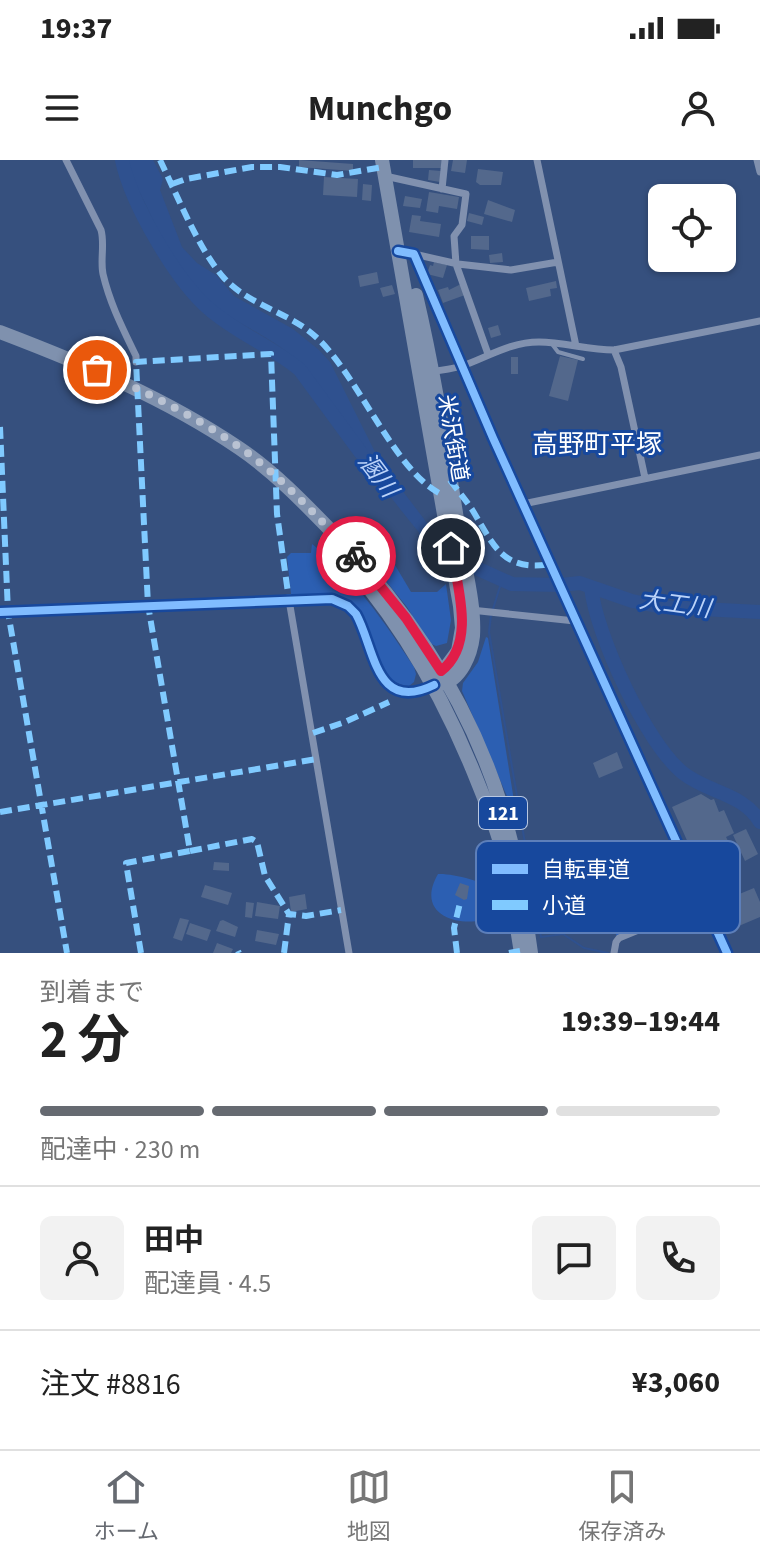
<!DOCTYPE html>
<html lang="ja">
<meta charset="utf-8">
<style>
body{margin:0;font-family:"Source Sans 3","Noto Sans JP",sans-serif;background:#f2f2f2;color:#222;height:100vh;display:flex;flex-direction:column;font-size:30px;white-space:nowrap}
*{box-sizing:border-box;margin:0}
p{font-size:26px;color:#767676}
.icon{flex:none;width:44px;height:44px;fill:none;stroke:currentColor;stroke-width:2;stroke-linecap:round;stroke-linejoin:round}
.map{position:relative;height:793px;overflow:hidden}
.side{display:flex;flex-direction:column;background:#fff;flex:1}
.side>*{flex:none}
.tools{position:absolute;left:648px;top:24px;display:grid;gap:16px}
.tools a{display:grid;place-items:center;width:88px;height:88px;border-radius:12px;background:#fff;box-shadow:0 2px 6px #0004;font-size:40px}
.pin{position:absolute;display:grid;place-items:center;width:68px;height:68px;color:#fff;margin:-34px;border:4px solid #fff;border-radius:50%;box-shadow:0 2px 8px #0007}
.courier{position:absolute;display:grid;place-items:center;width:80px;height:80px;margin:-40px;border:6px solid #e11d48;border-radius:50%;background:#fff;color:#222;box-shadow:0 2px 10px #0007}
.head em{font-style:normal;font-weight:700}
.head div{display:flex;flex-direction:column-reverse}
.head{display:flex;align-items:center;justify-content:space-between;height:136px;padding:0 40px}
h1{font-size:52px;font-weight:700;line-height:60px}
.bar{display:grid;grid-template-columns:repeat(4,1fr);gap:12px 8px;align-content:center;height:96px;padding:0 40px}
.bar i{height:10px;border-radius:6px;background:#e0e0e0}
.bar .active{background:#666a71}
.bar p{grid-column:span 4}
.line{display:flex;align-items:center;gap:20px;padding:0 40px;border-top:2px solid #e0e0e0}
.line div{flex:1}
.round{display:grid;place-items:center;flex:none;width:84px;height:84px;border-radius:12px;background:#f2f2f2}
.status{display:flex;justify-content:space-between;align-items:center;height:56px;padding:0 40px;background:#fff;direction:ltr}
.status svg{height:22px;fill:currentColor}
header{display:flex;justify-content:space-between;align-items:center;height:104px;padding:0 40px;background:#fff;font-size:36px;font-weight:700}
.dock{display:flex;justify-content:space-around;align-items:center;height:112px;border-top:2px solid #e0e0e0;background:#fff;font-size:22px;color:#767676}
.dock a{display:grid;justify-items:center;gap:4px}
.dock .active{color:#666a71}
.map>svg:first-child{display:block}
.green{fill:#2c5fb2}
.water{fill:#2f518f}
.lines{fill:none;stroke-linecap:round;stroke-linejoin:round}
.stream{stroke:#2f518f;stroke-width:2}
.river{stroke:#2f518f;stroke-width:14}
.building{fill:#53688c}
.lane{stroke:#8191af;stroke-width:4}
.street{stroke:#8191af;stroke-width:7}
.secondary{stroke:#7c8cac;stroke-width:10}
.highway{stroke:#7f91ae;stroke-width:14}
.quiet{stroke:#80caff;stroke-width:6;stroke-dasharray:12 6;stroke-linecap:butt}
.cycleway-casing{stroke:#17489d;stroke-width:13}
.cycleway{stroke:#80bcff;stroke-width:8}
.done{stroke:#b9c2d2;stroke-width:8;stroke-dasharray:0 14.4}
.route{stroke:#e11d48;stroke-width:10}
.labels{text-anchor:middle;stroke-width:6;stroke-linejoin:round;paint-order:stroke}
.shield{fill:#17489d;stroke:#b9c8e2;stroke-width:2}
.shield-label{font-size:20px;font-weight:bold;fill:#fff}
.street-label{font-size:22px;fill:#fff;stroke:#17489d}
.water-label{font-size:24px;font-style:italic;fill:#bbd3f9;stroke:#17489d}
.quarter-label{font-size:26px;fill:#fff;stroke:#17489d}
.key{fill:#17489d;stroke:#5d7fba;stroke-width:2}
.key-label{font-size:22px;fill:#fff}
</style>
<div class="status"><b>19:37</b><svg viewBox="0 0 49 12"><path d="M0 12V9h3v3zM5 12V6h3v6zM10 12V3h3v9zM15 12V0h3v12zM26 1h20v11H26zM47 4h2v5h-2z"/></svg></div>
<header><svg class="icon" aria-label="menu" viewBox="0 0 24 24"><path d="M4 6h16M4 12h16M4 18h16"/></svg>Munchgo<svg class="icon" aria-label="person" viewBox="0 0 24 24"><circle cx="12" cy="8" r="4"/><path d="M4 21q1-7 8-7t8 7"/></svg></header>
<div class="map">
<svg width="760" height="793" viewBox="0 0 760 793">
<rect width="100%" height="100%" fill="#36507e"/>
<path class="green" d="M312 384C354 417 385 463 414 507L416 514 414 522 409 526C364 523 380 447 336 436 322 433 305 435 291 434L287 397 291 393H311Z
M389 395 411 432H437L446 424 451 460 447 483 436 486 429 483 407 447 369 400Z
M486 477 488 478 515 647 509 641 462 531 463 523 478 502Z
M438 714C452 713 485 722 498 730 498 738 497 749 491 755 478 769 410 763 438 714Z
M625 726 637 737 670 754 617 777 603 739Z"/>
<path class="water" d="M127 0H153L163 19 160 30 182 87 197 103 216 115 234 136 293 169 319 190 330 202 379 300 440 380 443 400C412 366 384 329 357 291 349 279 345 265 337 253 328 238 316 222 305 209 277 176 232 165 201 135 172 107 150 52 131 15Z"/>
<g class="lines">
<path class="stream" d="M493 449 502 420
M491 455 489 472 541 777 563 774 584 788 608 793"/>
<path class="river" d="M122 0C131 43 175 119 208 148 236 173 272 186 300 210L361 293
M426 375 465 403 512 424 561 425 580 423 632 441 662 447 760 452
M591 427C596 475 646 583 683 613 708 633 743 633 760 662"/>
</g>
<path class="building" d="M299 0 353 4V11L299 7Z
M413 0H442L441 8H413Z
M453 0H467L465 13 451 11Z
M478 9 503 12 501 25H480L476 22Z
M429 10 441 11 440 22 428 20Z
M324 17 358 19 357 37 323 35Z
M363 24 372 25 371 41 362 40Z
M429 32 459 37 457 49 439 46 438 53 426 51Z
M405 36 422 39 420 48 403 46Z
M488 40 515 50 512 62 484 54Z
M469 53 484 57 482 65 467 61Z
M412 55 421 56 420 61 441 64 439 77 409 72Z
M471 76H489V90L471 89Z
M502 93 503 102 490 103 489 95Z
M434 102 447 105 443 118 427 114 430 105 433 106Z
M377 112 379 123 360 127 358 116Z
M556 121 557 128 550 129 551 136 529 141 526 128Z
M461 124 465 135 443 143 438 130 448 127 449 130Z
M392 125 395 134 383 137 380 128Z
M498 165 501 175 491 178 488 168Z
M560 196 578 200 568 241 549 236Z
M511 197H518V214H511Z
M617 592 623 608 599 618 593 603Z
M701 634 711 640 714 639 719 652 724 650 734 673 726 677 728 681 694 696 672 647Z
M746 669 758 694 745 701 733 675Z
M214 702 229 703V711L213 710Z
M460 723 469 726 467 739 464 740 455 735Z
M205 725 232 733 228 745 201 737Z
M754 728 760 742V757L727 771 715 744Z
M305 734 307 749 291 752 289 737Z
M246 742 254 743 252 758 245 757Z
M257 742 280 746 278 759 255 756Z
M180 758 189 760 182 781 173 778Z
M223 760 238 767 235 777 216 771 220 761Z
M190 763 211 770 207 781 186 774Z
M257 770 279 774 276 785 255 781Z
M217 783 233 789 231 793H213Z"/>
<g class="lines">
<path class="lane" d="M552 184 558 192 583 199"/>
<path class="street" d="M66 0 101 70C105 84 100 100 103 114 110 144 123 169 136 196V202
M537 0 576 186
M757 0 760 12
M385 16 466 34 462 65 454 76 456 104 488 194
M442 29 445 0
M414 94 458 104 511 110 558 102
M614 190 621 207 645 318
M431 212C441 210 452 209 462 206 488 197 510 182 539 182 564 182 588 190 614 190L760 161
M523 344 760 295
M289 440 349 793
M471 450 575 461
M0 452 332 439 348 446 356 454C375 488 375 554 434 525
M614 793 616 782 619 778 704 743"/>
<path class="secondary" d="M398 91 414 94 493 278 727 793"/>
<path class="highway" d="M382 0 460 446 462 468 458 491 438 518
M416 135C435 215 447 297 460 378 465 409 475 445 473 476 471 494 461 520 441 524
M0 172C84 204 165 238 239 288 276 313 307 346 338 378 411 454 469 543 501 645 516 693 524 743 531 793
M327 380C394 449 443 534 478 623 491 655 504 688 510 721
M516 762 521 793"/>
<path class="quiet" d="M160 0C177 35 199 90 224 118 250 146 289 152 316 177 358 215 395 312 441 334
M172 24 186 19 252 7H280L337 15 383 7
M0 267 8 452 67 793
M450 320C458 331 466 340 473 351 494 386 503 412 551 404
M313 573 345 562 389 542
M0 652 317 599
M190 691 252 679 257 682 265 716 289 754 306 756 341 750
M238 791 239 793
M141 793 126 703 190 691 148 445 136 202 271 194 277 354 289 440
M284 793 289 754
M457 793 454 768 460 743
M509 793 520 791"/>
<defs>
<path id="cycleway" d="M398 91 414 94 493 278 727 793
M0 452 332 439 348 446 356 454C375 488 375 554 434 525"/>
</defs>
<use href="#cycleway" class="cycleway-casing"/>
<use href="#cycleway" class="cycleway"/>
</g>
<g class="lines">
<path class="done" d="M97 210C154 236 214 265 263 305 296 333 325 365 356 396"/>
<path class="route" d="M356 396 406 458 441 511C477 483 457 426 451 388"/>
</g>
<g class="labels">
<rect class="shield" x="479" y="637" width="48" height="32" rx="6"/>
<g class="shield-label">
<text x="503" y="660">121</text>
</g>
<g class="street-label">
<text transform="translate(454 278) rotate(80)" y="8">米沢街道</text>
</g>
<g class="water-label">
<text transform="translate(378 315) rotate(53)" y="8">溷川</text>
<text transform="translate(675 444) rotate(8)" y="8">大工川</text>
</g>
<g class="quarter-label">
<text x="597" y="293">高野町平塚</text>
</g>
</g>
<rect x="476" y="681" width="264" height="92" rx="12" class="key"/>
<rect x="492" y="704" width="36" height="10" fill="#80bcff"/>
<rect x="492" y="740" width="36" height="10" fill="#80caff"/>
<g class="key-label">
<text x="542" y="717">自転車道</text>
<text x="542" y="753">小道</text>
</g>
</svg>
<div class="tools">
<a><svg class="icon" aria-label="locate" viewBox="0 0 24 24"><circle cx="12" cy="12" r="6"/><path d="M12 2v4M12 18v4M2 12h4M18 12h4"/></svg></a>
</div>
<div class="pin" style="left:97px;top:210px;background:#ea580c"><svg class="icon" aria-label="bag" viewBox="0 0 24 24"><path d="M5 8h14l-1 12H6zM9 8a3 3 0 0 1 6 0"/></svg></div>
<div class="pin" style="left:451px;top:388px;background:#1f2937"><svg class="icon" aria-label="home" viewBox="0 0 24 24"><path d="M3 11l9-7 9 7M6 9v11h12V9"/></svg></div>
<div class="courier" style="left:356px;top:396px"><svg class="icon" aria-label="bike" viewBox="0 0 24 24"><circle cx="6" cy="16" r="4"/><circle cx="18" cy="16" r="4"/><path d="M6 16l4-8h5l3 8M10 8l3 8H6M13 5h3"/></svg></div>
</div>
<section class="side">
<div class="head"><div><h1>2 分</h1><p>到着まで</p></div><em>19:39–19:44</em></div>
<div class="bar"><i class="active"></i><i class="active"></i><i class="active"></i><i></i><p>配達中 · 230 m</p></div>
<div class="line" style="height:144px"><a class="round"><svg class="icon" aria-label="person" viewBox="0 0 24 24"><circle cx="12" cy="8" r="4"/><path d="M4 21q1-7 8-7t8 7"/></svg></a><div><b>田中</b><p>配達員 · 4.5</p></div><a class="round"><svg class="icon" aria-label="chat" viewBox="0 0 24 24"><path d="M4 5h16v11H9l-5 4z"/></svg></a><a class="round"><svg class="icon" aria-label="phone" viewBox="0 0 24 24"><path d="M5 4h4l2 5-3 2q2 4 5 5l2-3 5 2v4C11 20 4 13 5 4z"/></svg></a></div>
<div class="line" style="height:104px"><div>注文 #8816</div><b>¥3,060</b></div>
</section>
<nav class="dock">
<a class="active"><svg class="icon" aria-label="home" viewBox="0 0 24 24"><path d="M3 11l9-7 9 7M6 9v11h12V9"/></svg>ホーム</a>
<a><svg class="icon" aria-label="map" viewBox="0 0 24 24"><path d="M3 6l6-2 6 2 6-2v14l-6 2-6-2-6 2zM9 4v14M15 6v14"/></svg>地図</a>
<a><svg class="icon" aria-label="saved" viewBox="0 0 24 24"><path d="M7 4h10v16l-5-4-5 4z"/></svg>保存済み</a>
</nav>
